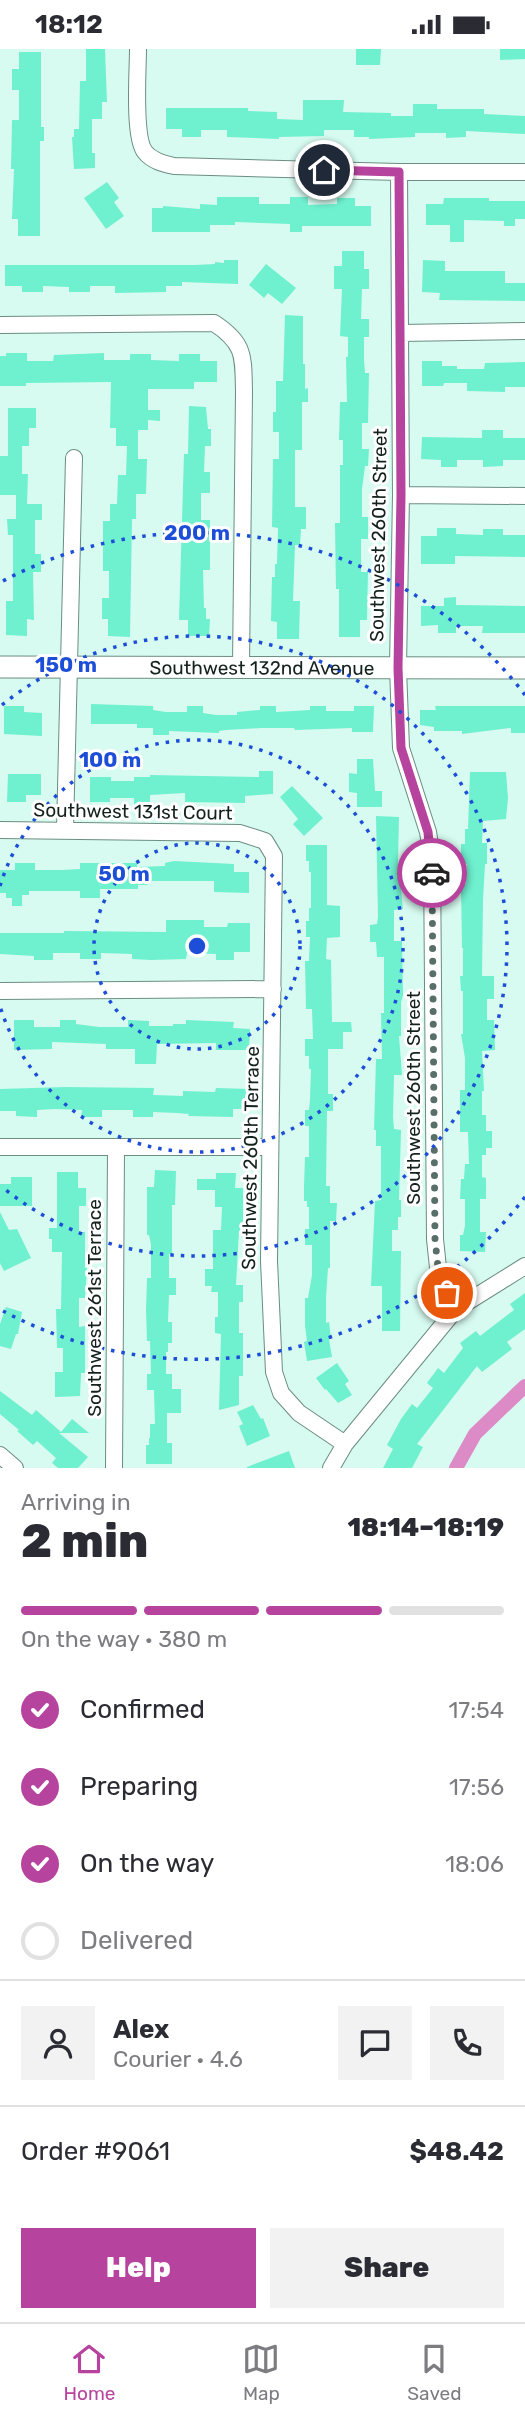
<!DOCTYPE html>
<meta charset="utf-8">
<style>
body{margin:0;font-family:Rubik,sans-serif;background:#f2f2f3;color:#2b2b33;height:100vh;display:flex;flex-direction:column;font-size:26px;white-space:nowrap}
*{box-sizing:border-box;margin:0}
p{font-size:23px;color:#7c7c81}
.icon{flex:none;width:38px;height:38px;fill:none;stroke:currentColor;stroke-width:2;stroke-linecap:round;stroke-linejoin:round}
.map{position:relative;height:1419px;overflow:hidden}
.sheet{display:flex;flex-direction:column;background:#fff;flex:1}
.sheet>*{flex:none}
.pin{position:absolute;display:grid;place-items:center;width:60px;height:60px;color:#fff;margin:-30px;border:4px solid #fff;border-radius:50%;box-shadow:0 2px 7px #0007}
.courier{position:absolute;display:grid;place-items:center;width:70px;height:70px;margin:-35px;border:5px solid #b6439d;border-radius:50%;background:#fff;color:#222;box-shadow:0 2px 9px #0007}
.overview em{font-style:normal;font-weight:800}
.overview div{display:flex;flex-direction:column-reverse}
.overview{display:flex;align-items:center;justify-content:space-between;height:119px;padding:0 21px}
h1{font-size:46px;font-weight:800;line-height:52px}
.bar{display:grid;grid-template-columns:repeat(4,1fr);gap:10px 7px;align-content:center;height:84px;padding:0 21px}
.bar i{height:9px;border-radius:5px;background:#e1e1e2}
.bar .selected{background:#b6439d}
.bar p{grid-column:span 4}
.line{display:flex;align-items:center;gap:18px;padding:0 21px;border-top:2px solid #e1e1e2}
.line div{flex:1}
.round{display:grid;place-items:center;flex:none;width:74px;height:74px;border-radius:0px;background:#f2f2f3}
ol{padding:0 21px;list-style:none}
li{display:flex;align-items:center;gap:21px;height:77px}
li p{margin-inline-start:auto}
li .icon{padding:7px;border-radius:50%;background:#b6439d;color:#fff;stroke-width:4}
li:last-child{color:#7c7c81}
li i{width:38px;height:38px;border:4px solid #e1e1e2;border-radius:50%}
.action{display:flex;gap:14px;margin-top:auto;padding:14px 21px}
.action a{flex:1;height:80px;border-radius:0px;background:#b6439d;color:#fff;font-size:28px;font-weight:800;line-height:80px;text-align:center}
.action a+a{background:#f2f2f3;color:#2b2b33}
.status{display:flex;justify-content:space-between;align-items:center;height:49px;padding:0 35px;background:#fff;direction:ltr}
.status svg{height:19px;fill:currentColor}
.tab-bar{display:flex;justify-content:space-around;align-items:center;height:98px;border-top:2px solid #e1e1e2;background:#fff;font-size:19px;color:#7c7c81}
.tab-bar a{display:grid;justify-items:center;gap:4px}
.tab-bar .selected{color:#b6439d}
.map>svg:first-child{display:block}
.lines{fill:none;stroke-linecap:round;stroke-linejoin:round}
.canal{stroke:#dc8bc6;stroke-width:14}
.building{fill:#6ff0cf}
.street-casing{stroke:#6b8d82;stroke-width:18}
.secondary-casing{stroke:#6b8d82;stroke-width:23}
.street{stroke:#fff;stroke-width:16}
.secondary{stroke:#fff;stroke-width:21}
.done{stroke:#586e68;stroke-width:7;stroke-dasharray:0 12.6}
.route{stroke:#b6439d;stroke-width:9}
.ring{fill:none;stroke:#1d4ed8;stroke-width:3.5;stroke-dasharray:3.5 7}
.labels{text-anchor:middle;stroke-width:6;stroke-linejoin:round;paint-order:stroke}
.street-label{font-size:19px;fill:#14221e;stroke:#fff}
.centre{fill:#1d4ed8;stroke:#fff;stroke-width:3.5}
.ring-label{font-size:21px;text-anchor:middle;font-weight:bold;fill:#1d4ed8;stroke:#fff;stroke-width:6;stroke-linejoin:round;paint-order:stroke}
</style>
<div class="status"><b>18:12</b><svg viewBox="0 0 49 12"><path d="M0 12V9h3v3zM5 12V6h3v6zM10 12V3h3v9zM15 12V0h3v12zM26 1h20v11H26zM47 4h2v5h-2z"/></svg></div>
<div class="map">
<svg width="525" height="1419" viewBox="0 0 525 1419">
<rect width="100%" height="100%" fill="#d7fbf0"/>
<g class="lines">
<path class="canal" d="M456 1419 475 1385 525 1337"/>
</g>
<path class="building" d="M86 0H105L107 53H102V70H92V104H95V119L74 120 72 88H74V80H79L80 32H86Z
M356 0H381L380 16H356Z
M500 0H525V10L500 11Z
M19 3H41V78H44V92H40V187H18V170H12L14 120H11L12 71H19V41H12V20H19Z
M303 51H344L343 63 391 64V67H413V55H437V60H484V65L525 67V85L466 82V88L446 89V84H415V88L369 90V88H354V81H324V87L279 88V90L227 88V81H201V88H182V80H166V59H248V62L277 63V70L303 71Z
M107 133 119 149 114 153 124 167 106 180 84 149Z
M217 148H259V155H290V148H308V156L337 155V149H355V157H371V177H302V183H290V175L235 173V176H210V183H152V159H163V157L200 160V155L217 156Z
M444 149H489V152H525V170H515V177H504V172L464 171V193H450V176H426V155H443Z
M342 202H364V220H369V240H362L361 270H369V288H364V311L365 324H369L368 374H362V400H369L368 417H365L362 440V468H368V490H361V523H368L367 571H360V588H339V540H336L335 474H340V416H343V391H339L340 353H347L346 308H348V288L340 287 342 240H334V217H342Z
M224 211H238V235L182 233V237H166V243L115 244V237H90V243H69V238L43 237V243H22V237H5V216H195L215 215V213L224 214Z
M423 211 445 212V222H505V234H525V252L439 251 440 244 422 243Z
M266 215 296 239 282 255 268 244 264 249 249 236Z
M285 266 303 267V315H305V340L308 339V353H302V401H295V458H306V480H301L300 496H295L293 552H300L299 590H277V573L271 572 272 528H275V515H277L278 479 272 478 273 410H279V383H273V363H276V332H283Z
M6 304H27V312H53L54 306 104 304V311H130V305H151V311L179 312V305H200V312H217V333H194V340H148V361H160V372L148 371V381H138V410H147L146 445H136V470H132L130 588 108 587V570H102V549H109V522H103V472H110V455H117L118 426H126L127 397H116V379H110L111 333 26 334V337H0V307H6Z
M422 312H442V317H457V320H484L485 314 525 313V338H505V343L467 342V334H444L443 337H422Z
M189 357 206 358 208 380H211V397H205L204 423H210V444H201V471H210V521H203L204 559H206V570H210L209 587H188V571H179L184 405H188Z
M8 359H36V379H29V397H22V425H28L27 455H42V471H35V505H41V523H33L34 571 27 570V587L6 586V552H13V486H8L7 470H16V446H0V407H8Z
M482 381H503V389H525V411H503V417L483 418V411H457V418H441V411L421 410 422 388 482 389Z
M437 479H456V485L483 486V480H503V486H525V508L455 507V515H421V487H437Z
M456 548V556L525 557V584H482L483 577H456V584H438V576L421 577V557H444V549Z
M91 655 153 657V661L166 663H187V657H203V664L216 666H237V663L260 661V657H276V663L310 661V657H326V662H354V657H374L373 683H352V679L295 681 294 679H261L226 681 219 682V684L169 682V686H153V679H137V675H91Z
M4 657H24V663L42 664V687L4 685Z
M435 657H525V684H511V679L462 685V682H434V678L420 676V661H436Z
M357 710H373L375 742H382V758H357V744L349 743V724L357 725Z
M259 722H273V745L245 747V754L185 753V744L150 746V756H134V749H110V753H90V728H111V732H134V728H150V726L259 728Z
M470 723H506L508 749 506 770 483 772 482 794H487V815H485L483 850 482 927H494V950H487V971H494L495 1001 482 1002 484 1042H482V1066H486V1082H492V1099H486V1106H482V1128L486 1129V1150H480V1183H486L485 1203 460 1202V1186H463L465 1177V1150H460L461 1130H464L465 1115H469L468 1083H460V1041H465V1009L461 985H463V942H461L460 927H463V899H462L461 837 466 835 467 815H461V795H465V780H468Z
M8 725H41V746H26V753H7Z
M292 737 323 769 304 787 293 775 298 770 280 748Z
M376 767 399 768 398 812 403 860 394 861V892H402L403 946 401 953V987H399L402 1026H394L393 1068 394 1080 401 1081 399 1151H401V1168H398V1181H392V1202H401L400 1282H382V1237H371L375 1152 381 1151V1097H376V1081H374L376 1010H382L381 964H384V908H377L376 893H370V876L377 875 378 868Z
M306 796H327V856L340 857V888L327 889 326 910 331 911 332 973H351L352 983H343V1000H328V1045H333V1062H327L326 1137H330V1154H337L336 1172H330V1219H328L326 1249V1274L329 1273 331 1290H329L332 1308 307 1312 304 1293 307 1292 305 1277V1249H308L312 1226V1196H305V1180H309V1158H307V1152H304V1137L305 1108H309V1077H305V1061H309L310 1050 311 1020H309V1007H305V990H313L312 960H306L305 912H309L310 888H306V872H309V859H311V823H309V812H306Z
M174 812 234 815V823H249V844L214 843V832H152L147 836H138V840H100V849H80V842H29V846H22V857H12V849H6V844H0V821H15V814H35V821H62L80 820V814H137V818L165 817V814Z
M166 871H204V878H227L228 874H250V903H234V911H216V905L187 904 186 910 151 911 132 910V905L101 904V910H80V904H53V911H34V907L0 905V884H64V882L166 883Z
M14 971H34V978H60V971H76V975L99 978H128V971L149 972V977H173V975H186V971L234 973 233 979 250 980 249 1001H216V994L157 995 156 1015H135V1000H106V995L52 993V1000L14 1001Z
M65 1038 154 1039 153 1046 183 1047V1042L215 1043 216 1039 250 1040V1060H233V1068L188 1067 189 1065 177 1064 153 1063V1068H133V1061H102V1068H81L82 1061 55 1060 37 1061V1068L16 1067V1062H0V1040Z
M155 1121 176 1122 175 1156H172V1205H169V1229H176V1246H169L168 1273H172V1294H168V1303H166V1325H172V1340H181V1364H167V1394H172V1415H146V1396H149V1389H150V1375H155L154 1341H147V1325H151L150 1292H147L146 1261 147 1229H151V1196L149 1186H147V1138H154Z
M57 1123H78V1139H86V1157H79V1183H85V1219H87L85 1249H79V1278L85 1277V1324H81L80 1347 55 1348V1323H63V1299H57L56 1260H61L62 1203H52V1190H49V1179H57Z
M216 1124H236L235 1139H243V1182H239L236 1236H243V1253H239V1284H243V1327H239V1356L219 1361 221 1285 215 1284V1268H218V1243H211L212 1237H205V1220H213V1181H221L222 1158H215V1141H197V1130H216Z
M11 1128H32V1157H0V1135H11Z
M0 1163 9 1181 17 1180 31 1209 4 1222 0 1214Z
M525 1244V1280L507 1293 512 1300 482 1323 477 1317 417 1395 423 1398 412 1419H383L393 1400 387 1396 401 1370 412 1355 417 1359 433 1339 427 1334 438 1319 444 1324 463 1299 460 1294 476 1282 480 1287 514 1261 510 1255Z
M6 1258 22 1263 18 1285H16L11 1300 0 1297V1275Z
M337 1314 349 1332 345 1335 352 1346 338 1354 326 1340 325 1341 316 1329Z
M0 1342 32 1366 36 1361 61 1383 72 1370 89 1384H59L88 1408 78 1419H58L52 1414 56 1409 37 1392 33 1396 17 1382 19 1381 0 1365Z
M253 1356 261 1370 263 1369 270 1387 247 1397 239 1377 243 1375 237 1363Z
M289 1402 295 1419H247V1418Z"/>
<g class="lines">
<defs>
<path id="street" d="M138 0C138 21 133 88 145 103 152 112 164 115 174 117L399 123H525
M399 123 401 446 398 619 401 699 428 783 432 808 435 1190 439 1228 456 1260
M0 276 214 274C246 295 243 308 244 343L241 617
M400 284 525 282
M401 446 525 447
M0 781 240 784 265 792 274 807 269 1212 274 1323 281 1344 299 1364 345 1395
M65 781 74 409
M0 942 273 940
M0 1098H270
M0 1406 15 1419
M114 1419 116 1099
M331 1419 345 1395 456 1260 525 1217"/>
<g id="secondary">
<path id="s1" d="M0 618 525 619"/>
</g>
</defs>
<use href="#street" class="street-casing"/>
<use href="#secondary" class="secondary-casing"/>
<use href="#street" class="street"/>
<use href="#secondary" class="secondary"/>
</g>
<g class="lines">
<path class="done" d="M432 824 435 1190 439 1228 447 1244"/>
<path class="route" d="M324 121 399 123 401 446 398 619 401 699 428 783 432 824"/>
</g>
<g class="ring">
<circle cx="197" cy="897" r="103"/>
<path d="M0 837A206 206 0 1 1 0 957"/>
<path d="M2 656A310 310 0 1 1 2 1138"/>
<path d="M525 1148A413 413 0 0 1 3 1262M3 532A413 413 0 0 1 525 646"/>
</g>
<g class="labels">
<g class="street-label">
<text transform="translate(378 486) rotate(-89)" y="7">Southwest 260th Street</text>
<text dy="7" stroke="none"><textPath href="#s1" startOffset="262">Southwest 132nd Avenue</textPath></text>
<text transform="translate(133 762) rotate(1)" y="7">Southwest 131st Court</text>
<text transform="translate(413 1049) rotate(-90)" y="7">Southwest 260th Street</text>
<text transform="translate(250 1109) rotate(-89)" y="7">Southwest 260th Terrace</text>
<text transform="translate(94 1259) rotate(-90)" y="7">Southwest 261st Terrace</text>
</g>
</g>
<circle cx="197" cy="897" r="10" class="centre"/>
<g class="ring-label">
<text x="197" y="491">200 m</text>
<text x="66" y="623">150 m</text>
<text x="110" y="718">100 m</text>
<text x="124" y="832">50 m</text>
</g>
</svg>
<div class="pin" style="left:447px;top:1244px;background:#ea580c"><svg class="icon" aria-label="bag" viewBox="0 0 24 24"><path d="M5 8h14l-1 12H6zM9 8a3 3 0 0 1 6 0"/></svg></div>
<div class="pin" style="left:324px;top:121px;background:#1f2937"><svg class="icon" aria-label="home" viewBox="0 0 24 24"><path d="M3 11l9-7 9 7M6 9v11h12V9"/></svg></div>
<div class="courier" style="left:432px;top:824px"><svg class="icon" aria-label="car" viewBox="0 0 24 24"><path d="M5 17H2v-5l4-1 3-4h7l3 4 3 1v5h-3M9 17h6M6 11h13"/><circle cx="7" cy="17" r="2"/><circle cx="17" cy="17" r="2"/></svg></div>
</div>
<section class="sheet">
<div class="overview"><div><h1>2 min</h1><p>Arriving in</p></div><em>18:14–18:19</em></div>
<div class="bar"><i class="selected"></i><i class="selected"></i><i class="selected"></i><i></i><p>On the way · 380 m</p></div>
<ol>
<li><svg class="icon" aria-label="check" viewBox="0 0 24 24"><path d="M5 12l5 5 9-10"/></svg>Confirmed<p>17:54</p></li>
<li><svg class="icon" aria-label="check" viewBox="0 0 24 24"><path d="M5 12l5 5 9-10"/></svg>Preparing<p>17:56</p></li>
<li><svg class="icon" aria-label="check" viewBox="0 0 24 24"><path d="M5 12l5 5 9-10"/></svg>On the way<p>18:06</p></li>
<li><i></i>Delivered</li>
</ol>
<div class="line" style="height:126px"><a class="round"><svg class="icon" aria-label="person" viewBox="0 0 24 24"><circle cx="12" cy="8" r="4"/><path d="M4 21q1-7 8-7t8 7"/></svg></a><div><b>Alex</b><p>Courier · 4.6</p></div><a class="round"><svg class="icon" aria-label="chat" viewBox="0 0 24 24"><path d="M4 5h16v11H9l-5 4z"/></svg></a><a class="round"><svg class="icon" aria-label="phone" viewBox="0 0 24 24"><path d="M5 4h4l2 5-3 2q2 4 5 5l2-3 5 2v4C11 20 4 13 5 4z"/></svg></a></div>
<div class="line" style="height:91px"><div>Order #9061</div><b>$48.42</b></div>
<div class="action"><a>Help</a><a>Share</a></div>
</section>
<nav class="tab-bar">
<a class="selected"><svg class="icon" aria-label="home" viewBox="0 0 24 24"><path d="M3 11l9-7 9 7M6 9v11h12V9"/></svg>Home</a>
<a><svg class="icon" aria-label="map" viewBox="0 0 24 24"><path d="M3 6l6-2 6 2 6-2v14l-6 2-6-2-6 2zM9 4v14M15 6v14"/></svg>Map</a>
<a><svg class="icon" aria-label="saved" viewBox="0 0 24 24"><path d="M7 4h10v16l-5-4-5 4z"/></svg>Saved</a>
</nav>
